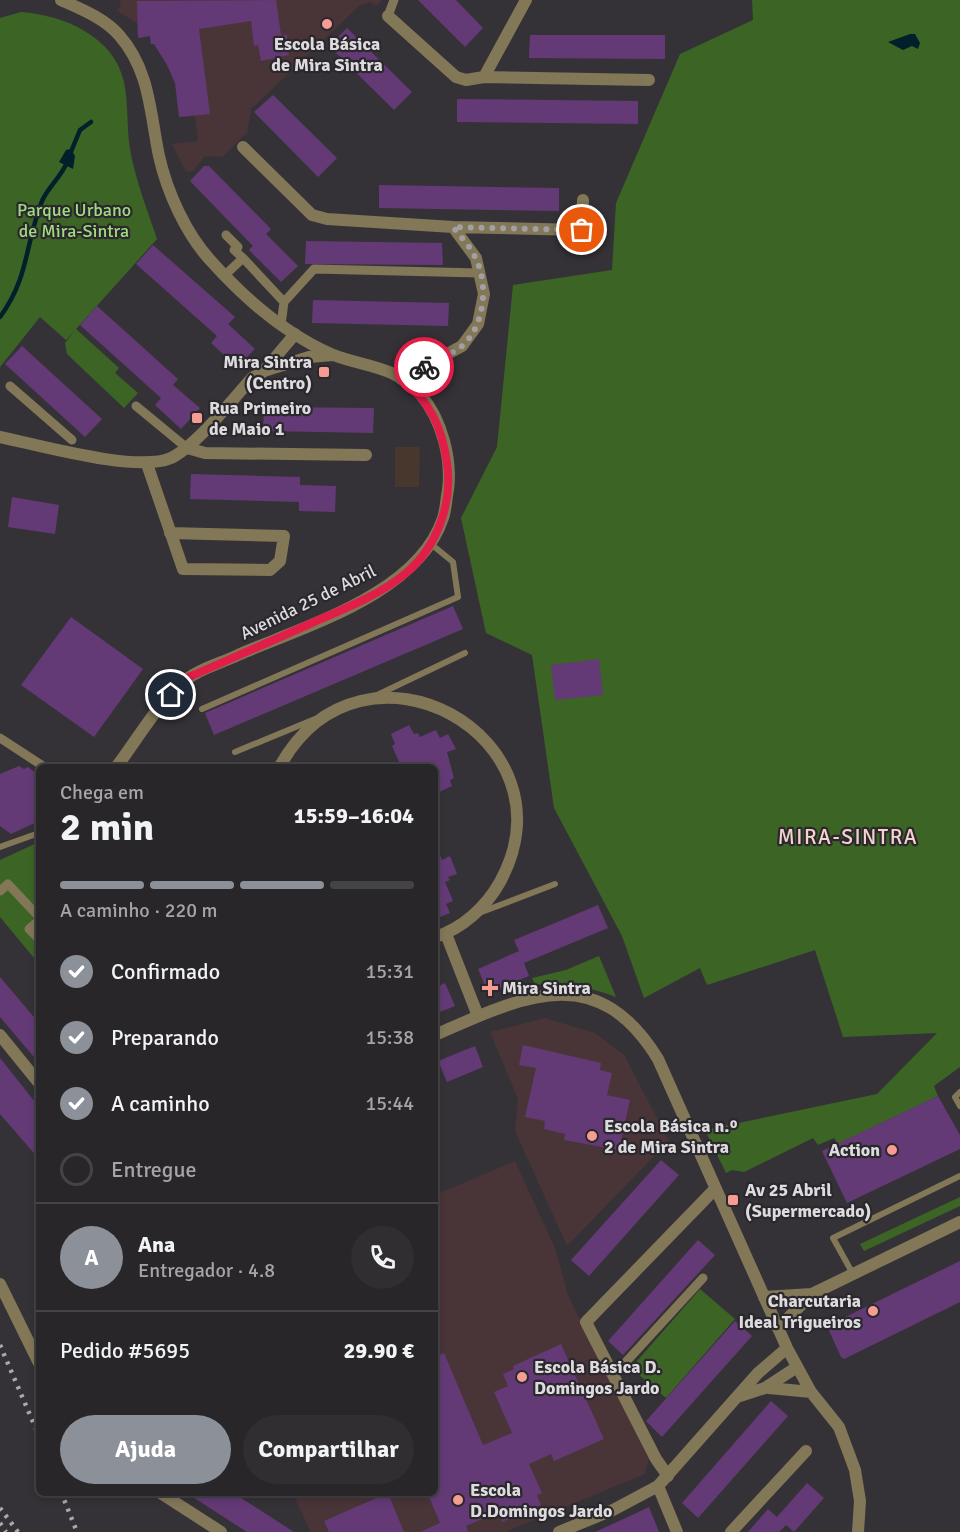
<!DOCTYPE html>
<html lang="pt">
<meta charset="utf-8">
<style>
body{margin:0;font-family:Signika,sans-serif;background:#302e31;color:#f1f3f6;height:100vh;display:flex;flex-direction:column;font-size:22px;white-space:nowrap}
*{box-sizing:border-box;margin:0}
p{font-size:20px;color:#a5a5a8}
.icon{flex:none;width:33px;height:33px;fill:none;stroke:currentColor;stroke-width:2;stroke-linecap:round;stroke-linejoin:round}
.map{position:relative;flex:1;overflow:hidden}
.sheet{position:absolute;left:36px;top:764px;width:402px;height:732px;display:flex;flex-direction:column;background:#282629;border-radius:9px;box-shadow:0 3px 9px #0003,0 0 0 2px #444346}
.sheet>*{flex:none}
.pin{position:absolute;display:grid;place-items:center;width:51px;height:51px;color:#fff;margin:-26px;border:3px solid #fff;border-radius:50%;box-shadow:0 2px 6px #0007}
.courier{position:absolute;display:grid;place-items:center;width:60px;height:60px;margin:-30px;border:4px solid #e11d48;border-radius:50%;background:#fff;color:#222;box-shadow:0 2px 8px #0007}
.overview em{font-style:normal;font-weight:700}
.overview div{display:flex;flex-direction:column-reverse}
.overview{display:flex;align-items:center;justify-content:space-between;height:102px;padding:0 24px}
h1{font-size:39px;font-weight:700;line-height:45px}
.bar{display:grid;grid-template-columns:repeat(4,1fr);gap:9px 6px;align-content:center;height:72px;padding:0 24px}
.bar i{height:8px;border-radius:4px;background:#444346}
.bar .active{background:#8c9099}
.bar p{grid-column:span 4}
.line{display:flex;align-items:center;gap:15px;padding:0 24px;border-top:2px solid #444346}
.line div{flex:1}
.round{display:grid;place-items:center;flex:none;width:63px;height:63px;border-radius:32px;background:#302e31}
ol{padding:0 24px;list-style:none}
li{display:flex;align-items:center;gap:18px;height:66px}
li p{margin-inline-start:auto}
li .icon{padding:6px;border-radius:50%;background:#8c9099;color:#fff;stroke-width:4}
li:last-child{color:#a5a5a8}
li i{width:33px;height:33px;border:3px solid #444346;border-radius:50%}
.button{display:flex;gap:12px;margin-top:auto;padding:12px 24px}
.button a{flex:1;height:69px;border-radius:36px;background:#8c9099;color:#fff;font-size:24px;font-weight:700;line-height:69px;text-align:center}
.button a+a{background:#302e31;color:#f1f3f6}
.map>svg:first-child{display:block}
.industrial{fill:#47372c}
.education{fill:#493438}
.green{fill:#3c6525}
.water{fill:#01202c}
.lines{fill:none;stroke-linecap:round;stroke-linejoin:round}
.stream{stroke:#01202c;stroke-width:4.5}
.building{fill:#633a76}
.service{stroke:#827757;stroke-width:6}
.pedestrian{stroke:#827757;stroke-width:9}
.minor{stroke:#827757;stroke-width:12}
.tertiary{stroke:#827757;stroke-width:12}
.rail{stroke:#aca9ad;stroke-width:4.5;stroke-dasharray:3 6;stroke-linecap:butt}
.done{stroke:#a3a0a4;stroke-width:6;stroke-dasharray:0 10.8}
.route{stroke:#e11d48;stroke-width:8}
.poi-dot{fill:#f59c93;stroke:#2b282d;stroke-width:2}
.labels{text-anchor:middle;stroke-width:4.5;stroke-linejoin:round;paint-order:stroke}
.poi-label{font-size:18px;font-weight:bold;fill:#dedbdf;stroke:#2b282d;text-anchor:start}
.park-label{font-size:18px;fill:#9fdc81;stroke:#2b282d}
.street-label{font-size:18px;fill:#dedbdf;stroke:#2b282d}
.quarter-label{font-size:21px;letter-spacing:1.5px;fill:#f5d2ce;stroke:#2b282d}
</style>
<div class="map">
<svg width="960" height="1532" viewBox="0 0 960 1532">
<rect width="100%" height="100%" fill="#353237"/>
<path class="industrial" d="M395 447H420L419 487H395Z"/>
<path class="education" d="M119 0H382L376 6 370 2 359 6 251 109 247 133 222 157 205 156 193 171 186 172 172 144 198 141 195 116 180 117 175 83 167 65 154 44H151L150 36 138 38 137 23 117 11 121 5Z
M545 1018 595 1033 624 1055 669 1141 567 1246 515 1131 518 1099 490 1032Z
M515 1161 555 1248 568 1295 649 1458 645 1474 505 1532H311L293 1495 288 1493 435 1492V1195Z"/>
<path class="green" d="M752 0H960V1067L934 1086 938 1096 838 1144 834 1138 818 1145 813 1138 744 1172 732 1170 726 1173 705 1130 877 1094 937 1033 843 1037 815 950 707 985 700 968 644 998 622 936 554 808 532 655 486 633 461 518 497 447 513 285 612 270 616 203 680 54 753 20Z
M21 12C63 15 114 36 124 82 129 106 126 131 131 155 137 184 148 212 157 239L76 329 119 368 115 373 138 393 124 408 67 354 65 343 75 330 66 340 40 317 0 367V18Z
M39 842V869L34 875 39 889V964L0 917V860Z
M599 956 616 997C587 987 565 980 535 985L532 978 566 970Z
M960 1197V1206L864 1251 860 1244Z
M700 1289 735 1319 666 1398 631 1368Z"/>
<path class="water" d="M910 34H915L920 43 918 49 912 46 903 50 888 42Z
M71 149 75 156 73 169 59 162 66 150Z"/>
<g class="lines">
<path class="stream" d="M70 154 80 130 91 122
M0 317C29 278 25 244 42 201 48 187 62 176 67 162"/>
</g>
<path class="building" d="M276 0 281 35H287L289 55 261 61 258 45 254 46 251 21 199 29 210 114 179 117 175 83 167 65 154 44H151L150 36 138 38 137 1Z
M418 0H456L483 28 465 47Z
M347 28 412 92 394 110 329 46Z
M530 35H665V59L529 58Z
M273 95 337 158 318 177 254 112Z
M457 99 638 101V124L457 122Z
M204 166H209L271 229 266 234 298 266 281 282 249 250 253 246 190 181Z
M379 185 559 188V211L379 208Z
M306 241 442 243 443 265 305 264Z
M153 245 235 317 228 324 255 349 237 367 211 343 217 336 136 264Z
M313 300 449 303 448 326 312 323Z
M97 306 178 379 173 385 200 408 181 429 155 405 161 398 80 325Z
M22 346 102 419 85 437 5 364Z
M264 407 374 408 373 433 263 431Z
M191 474 300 477V485L336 486 335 512 299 511V502L190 499Z
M12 497 59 505 55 534 8 527Z
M453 606 463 629 214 735 205 713Z
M71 617 143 669 94 737 21 685Z
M599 659 603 695 555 700 551 665Z
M409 725 414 734 418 733 420 737 436 730 440 738 448 734 456 749 447 752 454 778 450 780 452 786 435 794V766H401L392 746 395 744 391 734Z
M19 766 24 769 28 767 39 776V821L11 834 0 826V774Z
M436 845 442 860 450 856 457 874 448 877 450 880 445 882 453 901 446 904 450 913 435 919Z
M598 905 608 928 524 963 529 976 488 993 478 969 519 951 514 940Z
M0 977 39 1023V1063L0 1017Z
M445 983 455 1006 435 1014V988Z
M523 1045 601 1063 600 1070 612 1073 607 1095 630 1100 619 1150 564 1140 565 1134 544 1129 545 1121 525 1117 536 1068 519 1065Z
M475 1046 483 1067 447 1082 438 1061Z
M0 1058 39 1107V1159L0 1114Z
M938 1096 960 1135V1149L847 1203 822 1151Z
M661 1160 679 1175 589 1276 571 1260Z
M698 1240 715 1255 623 1355 608 1341Z
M960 1261V1302L844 1359 841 1357 827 1326Z
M735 1321 752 1336 662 1437 646 1421Z
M561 1344 604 1439 554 1461 551 1454 529 1464 542 1493 537 1495 541 1505 502 1522 498 1512 466 1526 468 1532H420L440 1523 427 1492H435V1357L444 1353 483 1445 512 1433 494 1392 508 1386 503 1374 514 1369 513 1366Z
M771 1401 788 1416 698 1518 682 1503Z
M807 1483 824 1498 794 1532 786 1525 779 1532H748L768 1509 777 1517Z
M185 1492H232L294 1532H247Z
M388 1493 404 1532H329L324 1521Z
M649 1507 659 1532H595L630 1516Z"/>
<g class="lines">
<path class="service" d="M373 697 465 653
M202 709 458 597 453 562 431 544
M235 752 315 719
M0 847 39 833
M479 913 555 884
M960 1092 955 1097 960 1106
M853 1274 833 1238 960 1176"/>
<path class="pedestrian" d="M388 16 394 0
M226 235 238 247 234 250 243 258
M224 276 243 258 284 302 281 325
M284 302 314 269 479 273
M10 386 72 440
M136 406 187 448
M0 738 43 766
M0 891 8 884 39 917
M39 920 29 929 39 939
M613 1376 703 1278"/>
<path class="minor" d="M388 16 456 77 466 80 484 77 526 0
M484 77 649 80
M243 147 312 215 327 219 453 227 476 258 484 294 478 324 462 346 401 379
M453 227 582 230 583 200
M187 448 205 453 366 455
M147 464 183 569 270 570 280 561 284 536 170 533
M280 766C363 617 579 738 500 882 486 907 462 929 435 937
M446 934 478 1016
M0 1035 39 1083
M764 1297 812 1294
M778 1328 812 1294 960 1222
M668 1476 656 1459 586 1322 715 1189
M658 1486 677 1532
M731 1532 806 1451"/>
<path class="tertiary" d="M61 0C81 9 104 18 119 35 150 70 150 113 159 156 167 192 186 234 211 261 245 299 284 333 331 354 362 367 396 365 421 395 442 420 452 459 448 490 446 499 446 510 443 518 418 594 305 626 238 655 222 663 201 668 187 679 161 698 137 740 117 766
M267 370 309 357 333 355
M0 437C39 445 137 473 171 458 196 446 232 400 252 378L263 372 295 334
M435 1035C522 997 596 958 658 1059L787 1348 811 1392 839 1427 855 1470 860 1501 858 1532
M0 1284 39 1363
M769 1388 811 1392
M740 1396 765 1388 797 1367
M159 1492 221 1532
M559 1532 613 1510 658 1486 758 1373 787 1348"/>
<path class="rail" d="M0 1345 39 1436
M61 1492 77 1532
M0 1508 18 1532
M0 1523 6 1532"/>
</g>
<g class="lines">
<path class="done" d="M424 367C436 361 450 355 461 347 485 327 489 283 475 257 470 246 460 236 453 227L582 230"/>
<path class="route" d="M171 695 189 677C230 659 272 641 314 622 344 609 380 595 406 573 437 547 453 503 447 463 442 427 430 401 401 379L424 367"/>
</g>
<g class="poi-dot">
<circle cx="327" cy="24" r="6"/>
<rect x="318" y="366" width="12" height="12" rx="3"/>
<rect x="191" y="412" width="12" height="12" rx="3"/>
<path d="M487 979h6v6h6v6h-6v6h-6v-6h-6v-6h6z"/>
<circle cx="592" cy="1136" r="6"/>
<circle cx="892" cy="1150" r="6"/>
<rect x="727" y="1194" width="12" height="12" rx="3"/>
<circle cx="873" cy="1311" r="6"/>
<circle cx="522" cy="1377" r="6"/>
<circle cx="458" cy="1500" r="6"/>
</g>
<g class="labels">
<g class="poi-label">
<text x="327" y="50" text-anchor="middle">Escola Básica<tspan x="327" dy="21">de Mira Sintra</tspan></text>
<text x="312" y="368" text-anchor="end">Mira Sintra<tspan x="312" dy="21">(Centro)</tspan></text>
<text x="209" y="414">Rua Primeiro<tspan x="209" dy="21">de Maio 1</tspan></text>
<text x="502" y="994">Mira Sintra</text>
<text x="604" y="1132">Escola Básica n.º<tspan x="604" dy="21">2 de Mira Sintra</tspan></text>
<text x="880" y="1156" text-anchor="end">Action</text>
<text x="745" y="1196">Av 25 Abril<tspan x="745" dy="21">(Supermercado)</tspan></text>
<text x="861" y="1307" text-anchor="end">Charcutaria<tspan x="861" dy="21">Ideal Trigueiros</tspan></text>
<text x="534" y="1373">Escola Básica D.<tspan x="534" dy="21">Domingos Jardo</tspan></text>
<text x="470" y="1496">Escola<tspan x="470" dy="21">D.Domingos Jardo</tspan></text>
</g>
<g class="park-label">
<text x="74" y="216">Parque Urbano<tspan x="74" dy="21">de Mira-Sintra</tspan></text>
</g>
<g class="street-label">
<text transform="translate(308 602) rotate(-26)" y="6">Avenida 25 de Abril</text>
</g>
<g class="quarter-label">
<text x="848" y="844">MIRA-SINTRA</text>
</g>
</g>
</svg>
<div class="pin" style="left:582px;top:230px;background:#ea580c"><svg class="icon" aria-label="bag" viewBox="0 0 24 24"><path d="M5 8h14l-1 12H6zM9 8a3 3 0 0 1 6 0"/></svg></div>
<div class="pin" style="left:171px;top:695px;background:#1f2937"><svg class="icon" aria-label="home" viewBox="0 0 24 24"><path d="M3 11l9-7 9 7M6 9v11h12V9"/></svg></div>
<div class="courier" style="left:424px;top:367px"><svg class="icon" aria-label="bike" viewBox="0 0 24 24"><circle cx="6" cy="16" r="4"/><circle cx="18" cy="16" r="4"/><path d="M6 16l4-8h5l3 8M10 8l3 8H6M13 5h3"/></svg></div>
<section class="sheet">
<div class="overview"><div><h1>2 min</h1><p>Chega em</p></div><em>15:59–16:04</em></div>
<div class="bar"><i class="active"></i><i class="active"></i><i class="active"></i><i></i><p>A caminho · 220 m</p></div>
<ol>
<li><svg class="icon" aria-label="check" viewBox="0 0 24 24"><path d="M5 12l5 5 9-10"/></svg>Confirmado<p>15:31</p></li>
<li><svg class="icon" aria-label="check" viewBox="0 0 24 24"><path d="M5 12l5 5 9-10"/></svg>Preparando<p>15:38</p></li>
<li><svg class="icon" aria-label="check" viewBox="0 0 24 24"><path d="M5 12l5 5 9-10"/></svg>A caminho<p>15:44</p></li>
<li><i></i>Entregue</li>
</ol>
<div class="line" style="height:108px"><b class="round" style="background:#8c9099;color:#fff">A</b><div><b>Ana</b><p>Entregador · 4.8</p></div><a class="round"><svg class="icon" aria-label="phone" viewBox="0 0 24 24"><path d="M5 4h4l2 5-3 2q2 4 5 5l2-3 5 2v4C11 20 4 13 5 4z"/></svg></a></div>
<div class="line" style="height:78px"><div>Pedido #5695</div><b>29.90 €</b></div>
<div class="button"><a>Ajuda</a><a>Compartilhar</a></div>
</section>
</div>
